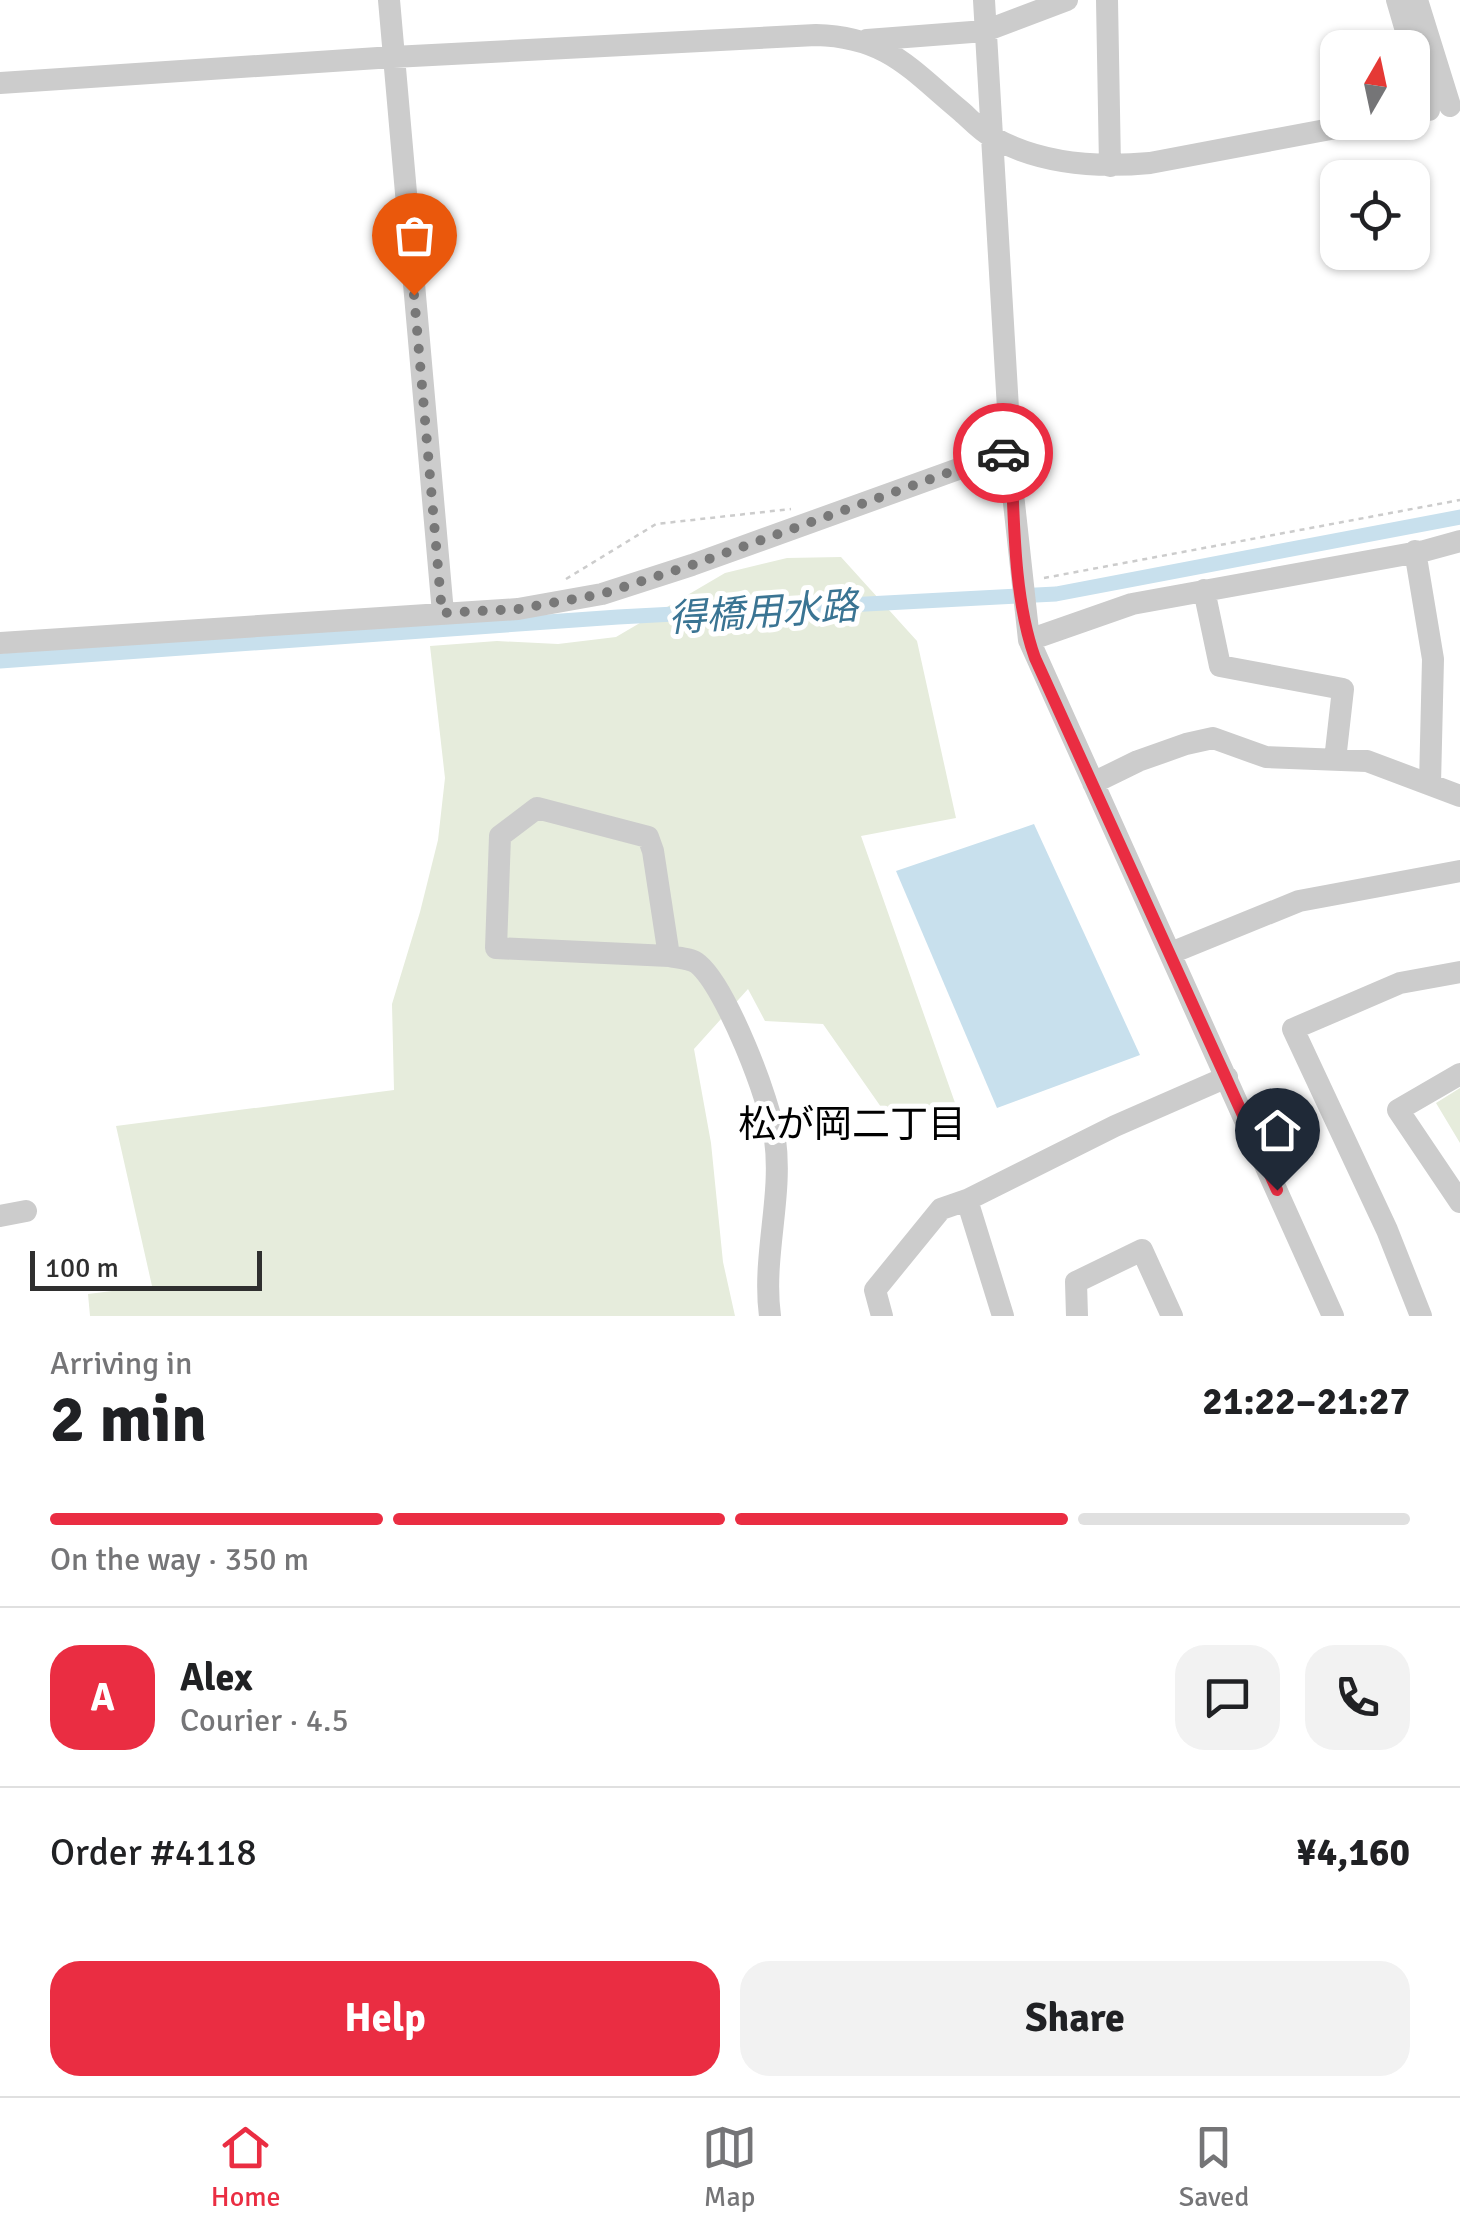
<!DOCTYPE html>
<meta charset="utf-8">
<style>
body{margin:0;font-family:Signika,"Noto Sans JP",sans-serif;background:#f2f2f2;color:#202124;height:100vh;display:flex;flex-direction:column;font-size:38px;white-space:nowrap}
*{box-sizing:border-box;margin:0}
p{font-size:32px;color:#757577}
.icon{flex:none;width:55px;height:55px;fill:none;stroke:currentColor;stroke-width:2;stroke-linecap:round;stroke-linejoin:round}
.map{position:relative;height:1316px;overflow:hidden}
.panel{display:flex;flex-direction:column;background:#fff;flex:1}
.panel>*{flex:none}
.needle{width:65px;rotate:9deg}
.fabs{position:absolute;left:1320px;top:30px;display:grid;gap:20px}
.fabs a{display:grid;place-items:center;width:110px;height:110px;border-radius:20px;background:#fff;box-shadow:0 2px 8px #0004;font-size:50px}
.scale{position:absolute;left:30px;bottom:25px;width:232px;box-sizing:border-box;padding-left:10px;border:5px solid #2f2f2f;border-top:0;font-size:28px;line-height:35px;white-space:nowrap;color:#2f2f2f;-webkit-text-stroke:8px #fff;paint-order:stroke}
.pin{position:absolute;display:grid;place-items:center;width:85px;height:85px;color:#fff;margin:-102px -42px;border-radius:50% 50% 50% 0;rotate:-45deg;box-shadow:0 0 10px #0007}
.pin .icon{rotate:45deg}
.courier{position:absolute;display:grid;place-items:center;width:100px;height:100px;margin:-50px;border:8px solid #ea2d42;border-radius:50%;background:#fff;color:#222;box-shadow:0 2px 12px #0007}
.head em{font-style:normal;font-weight:700}
.head div{display:flex;flex-direction:column-reverse}
.head{display:flex;align-items:center;justify-content:space-between;height:170px;padding:0 50px}
h1{font-size:65px;font-weight:700;line-height:75px}
.bar{display:grid;grid-template-columns:repeat(4,1fr);gap:15px 10px;align-content:center;height:120px;padding:0 50px}
.bar i{height:12px;border-radius:8px;background:#e0e0e0}
.bar .active{background:#ea2d42}
.bar p{grid-column:span 4}
.line{display:flex;align-items:center;gap:25px;padding:0 50px;border-top:2px solid #e0e0e0}
.line div{flex:1}
.round{display:grid;place-items:center;flex:none;width:105px;height:105px;border-radius:30px;background:#f2f2f2}
.button{display:flex;gap:20px;margin-top:auto;padding:20px 50px}
.button a{flex:1;height:115px;border-radius:30px;background:#ea2d42;color:#fff;font-size:40px;font-weight:700;line-height:115px;text-align:center}
.button a+a{background:#f2f2f2;color:#202124}
.tab-bar{display:flex;justify-content:space-around;align-items:center;height:140px;border-top:2px solid #e0e0e0;background:#fff;font-size:28px;color:#757577}
.tab-bar a{display:grid;justify-items:center;gap:5px}
.tab-bar .active{color:#ea2d42}
.map>svg:first-child{display:block}
.green{fill:#e6ecdc}
.water{fill:#c8e0ed}
.lines{fill:none;stroke-linecap:round;stroke-linejoin:round}
.canal{stroke:#c8e0ed;stroke-width:15}
.path{stroke:#ccc;stroke-width:2.5;stroke-dasharray:5 5;stroke-linecap:butt}
.minor{stroke:#ccc;stroke-width:22}
.done{stroke:#787878;stroke-width:10;stroke-dasharray:0 18}
.route{stroke:#ea2d42;stroke-width:12}
.labels{text-anchor:middle;stroke-width:10;stroke-linejoin:round;paint-order:stroke}
.water-label{font-size:38px;font-style:italic;fill:#3a7493;stroke:#fff}
.neighbourhood-label{font-size:38px;fill:#000;stroke:#fff}
</style>
<div class="map">
<svg width="1460" height="1316" viewBox="0 0 1460 1316">
<rect width="100%" height="100%" fill="#fff"/>
<path class="green" d="M841 557 917 641 956 818 861 836 960 1117 881 1107 823 1024 765 1021 748 989 694 1049 711 1143 723 1262 735 1316H90L88 1294 152 1286 116 1126 394 1090 392 1004 420 912 438 840 445 778 430 646 497 641 558 644 616 637 725 573 787 558Z
M1460 1088V1143L1436 1103Z"/>
<path class="water" d="M1034 824 1140 1055 997 1108 896 871Z"/>
<g class="lines">
<path class="canal" d="M0 661 618 617 1056 594 1460 517"/>
<path class="path" d="M1044 578 1460 500
M566 579 656 524 791 509"/>
<path class="minor" d="M389 0 443 613
M984 0 1013 494 1029 640 1333 1316
M1107 0 1110 166
M1397 0 1411 48
M1417 0 1450 106
M867 40 985 31 1067 0
M1412 53 1429 110
M0 83 393 57 816 35C888 37 911 70 962 112 971 120 981 131 992 137 1040 164 1097 168 1150 163L1368 122
M1415 551 1433 659 1430 784
M1204 590 1220 666 1343 689 1335 760
M1029 640 1132 604 1424 551 1460 541
M0 643 518 609 602 594 692 565 1011 450
M1093 783 1138 761 1186 744 1213 738 1266 757 1367 761 1460 796
M537 808 648 837 653 851 669 956 496 948 500 836Z
M1171 953 1299 901 1460 871
M669 956C679 958 691 958 698 964 726 987 771 1102 775 1139 783 1197 762 1257 770 1316
M1460 1074 1398 1110 1460 1202
M967 1200 1003 1316
M0 1216 26 1211
M882 1316 875 1290 941 1209 967 1200 1115 1126 1227 1077
M1077 1316 1076 1282 1142 1250 1172 1316
M1421 1316 1387 1230 1293 1029 1400 983 1460 972"/>
</g>
<g class="lines">
<path class="done" d="M414 295 442 613 518 609 602 594 692 565 1003 453"/>
<path class="route" d="M1003 453 1011 450C1014 515 1013 597 1035 658L1277 1190"/>
</g>
<g class="labels">
<g class="water-label">
<text transform="translate(763 612) rotate(-4)" y="13">得橋用水路</text>
</g>
<g class="neighbourhood-label">
<text x="852" y="1137">松が岡二丁目</text>
</g>
</g>
</svg>
<div class="fabs">
<a><svg class="needle" viewBox="-14 -14 28 28"><path d="M0-13l5 13h-10z" fill="#e53935"/><path d="M0 13l5-13h-10z" fill="#757577"/></svg></a>
<a><svg class="icon" aria-label="locate" viewBox="0 0 24 24"><circle cx="12" cy="12" r="6"/><path d="M12 2v4M12 18v4M2 12h4M18 12h4"/></svg></a>
</div>
<div class="scale">100 m</div>
<div class="pin" style="left:414px;top:295px;background:#ea580c"><svg class="icon" aria-label="bag" viewBox="0 0 24 24"><path d="M5 8h14l-1 12H6zM9 8a3 3 0 0 1 6 0"/></svg></div>
<div class="pin" style="left:1277px;top:1190px;background:#1f2937"><svg class="icon" aria-label="home" viewBox="0 0 24 24"><path d="M3 11l9-7 9 7M6 9v11h12V9"/></svg></div>
<div class="courier" style="left:1003px;top:453px"><svg class="icon" aria-label="car" viewBox="0 0 24 24"><path d="M5 17H2v-5l4-1 3-4h7l3 4 3 1v5h-3M9 17h6M6 11h13"/><circle cx="7" cy="17" r="2"/><circle cx="17" cy="17" r="2"/></svg></div>
</div>
<section class="panel">
<div class="head"><div><h1>2 min</h1><p>Arriving in</p></div><em>21:22–21:27</em></div>
<div class="bar"><i class="active"></i><i class="active"></i><i class="active"></i><i></i><p>On the way · 350 m</p></div>
<div class="line" style="height:180px"><b class="round" style="background:#ea2d42;color:#fff">A</b><div><b>Alex</b><p>Courier · 4.5</p></div><a class="round"><svg class="icon" aria-label="chat" viewBox="0 0 24 24"><path d="M4 5h16v11H9l-5 4z"/></svg></a><a class="round"><svg class="icon" aria-label="phone" viewBox="0 0 24 24"><path d="M5 4h4l2 5-3 2q2 4 5 5l2-3 5 2v4C11 20 4 13 5 4z"/></svg></a></div>
<div class="line" style="height:130px"><div>Order #4118</div><b>¥4,160</b></div>
<div class="button"><a>Help</a><a>Share</a></div>
</section>
<nav class="tab-bar">
<a class="active"><svg class="icon" aria-label="home" viewBox="0 0 24 24"><path d="M3 11l9-7 9 7M6 9v11h12V9"/></svg>Home</a>
<a><svg class="icon" aria-label="map" viewBox="0 0 24 24"><path d="M3 6l6-2 6 2 6-2v14l-6 2-6-2-6 2zM9 4v14M15 6v14"/></svg>Map</a>
<a><svg class="icon" aria-label="saved" viewBox="0 0 24 24"><path d="M7 4h10v16l-5-4-5 4z"/></svg>Saved</a>
</nav>
